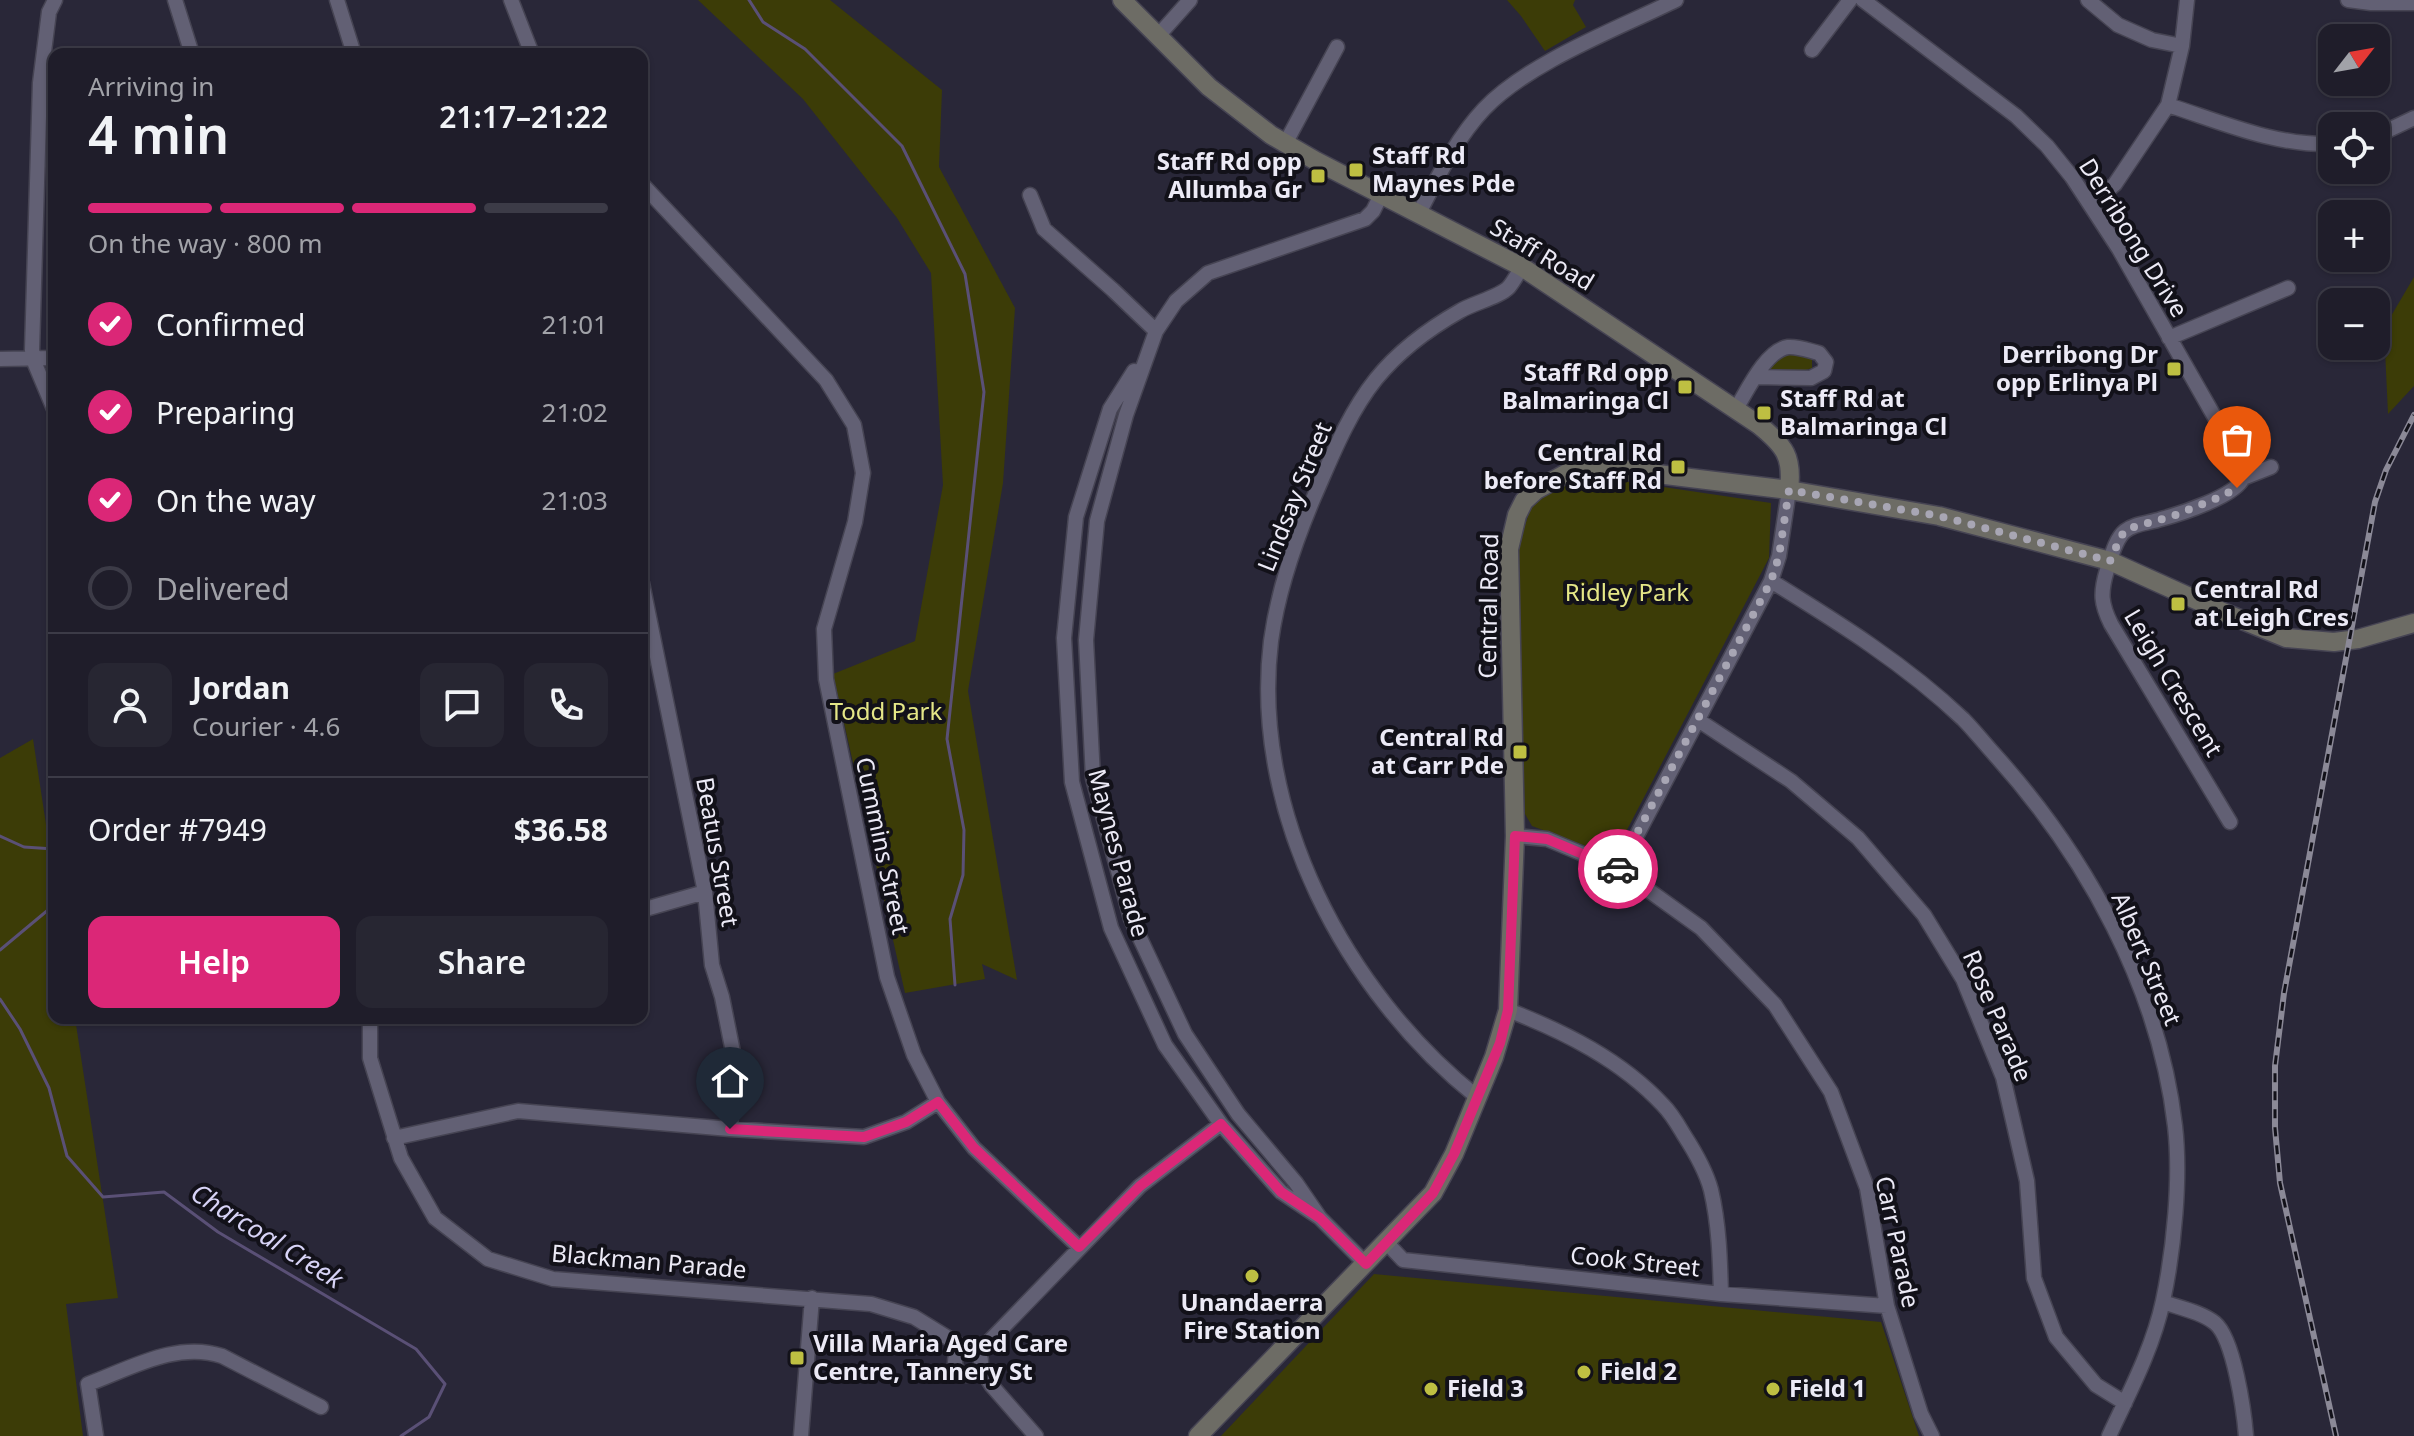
<!DOCTYPE html>
<meta charset="utf-8">
<style>
body{margin:0;font-family:"Noto Sans",sans-serif;background:#272632;color:#f1f3f6;height:100vh;display:flex;flex-direction:column;font-size:30px;white-space:nowrap}
*{box-sizing:border-box;margin:0}
p{font-size:26px;color:#a1a2a8}
.icon{flex:none;width:44px;height:44px;fill:none;stroke:currentColor;stroke-width:2;stroke-linecap:round;stroke-linejoin:round}
.map{position:relative;flex:1;overflow:hidden}
.side{position:absolute;left:48px;top:48px;width:600px;height:976px;display:flex;flex-direction:column;background:#1f1d2a;border-radius:16px;box-shadow:0 2px 6px #0004,0 0 0 2px #3c3b47}
.side>*{flex:none}
.needle{width:52px;rotate:59deg}
.tools{position:absolute;left:2318px;top:24px;display:grid;gap:16px}
.tools a{display:grid;place-items:center;width:72px;height:72px;border-radius:16px;background:#1f1d2a;box-shadow:0 2px 6px #0004,0 0 0 2px #3c3b47;font-size:40px}
.pin{position:absolute;display:grid;place-items:center;width:68px;height:68px;color:#fff;margin:-82px -34px;border-radius:50% 50% 50% 0;rotate:-45deg;box-shadow:0 0 8px #0007}
.pin .icon{rotate:45deg}
.courier{position:absolute;display:grid;place-items:center;width:80px;height:80px;margin:-40px;border:6px solid #db2777;border-radius:50%;background:#fff;color:#222;box-shadow:0 2px 10px #0007}
.overview em{font-style:normal;font-weight:600}
.overview div{display:flex;flex-direction:column-reverse}
.overview{display:flex;align-items:center;justify-content:space-between;height:136px;padding:0 40px}
h1{font-size:52px;font-weight:600;line-height:60px}
.bar{display:grid;grid-template-columns:repeat(4,1fr);gap:12px 8px;align-content:center;height:96px;padding:0 40px}
.bar i{height:10px;border-radius:6px;background:#3c3b47}
.bar .selected{background:#db2777}
.bar p{grid-column:span 4}
.line{display:flex;align-items:center;gap:20px;padding:0 40px;border-top:2px solid #3c3b47}
.line div{flex:1}
.round{display:grid;place-items:center;flex:none;width:84px;height:84px;border-radius:16px;background:#272632}
ol{padding:0 40px;list-style:none}
li{display:flex;align-items:center;gap:24px;height:88px}
li p{margin-inline-start:auto}
li .icon{padding:8px;border-radius:50%;background:#db2777;color:#fff;stroke-width:4}
li:last-child{color:#a1a2a8}
li i{width:44px;height:44px;border:4px solid #3c3b47;border-radius:50%}
.cta{display:flex;gap:16px;margin-top:auto;padding:16px 40px}
.cta a{flex:1;height:92px;border-radius:16px;background:#db2777;color:#fff;font-size:32px;font-weight:600;line-height:92px;text-align:center}
.cta a+a{background:#272632;color:#f1f3f6}
.map>svg:first-child{display:block}
.green{fill:#3c3c07}
.lines{fill:none;stroke-linecap:round;stroke-linejoin:round}
.stream{stroke:#5a5076;stroke-width:3}
.street-casing{stroke:#464453;stroke-width:17}
.secondary-casing{stroke:#464453;stroke-width:21}
.street{stroke:#626074;stroke-width:14}
.secondary{stroke:#6d6c65;stroke-width:18}
.rail-casing{stroke:#8b8997;stroke-width:6}
.rail{stroke:#121119;stroke-width:3;stroke-dasharray:9;stroke-linecap:butt}
.done{stroke:#a8a6b4;stroke-width:8;stroke-dasharray:0 14.4}
.route{stroke:#db2777;stroke-width:10}
.poi-dot{fill:#bebf42;stroke:#121119;stroke-width:3}
.labels{text-anchor:middle;stroke-width:8;stroke-linejoin:round;paint-order:stroke}
.poi-label{font-size:24px;font-weight:bold;fill:#eceaf6;stroke:#121119;text-anchor:start}
.street-label{font-size:24px;fill:#eceaf6;stroke:#121119}
.park-label{font-size:24px;fill:#e5e787;stroke:#121119}
.water-label{font-size:26px;font-style:italic;fill:#d7d3f6;stroke:#121119}
</style>
<div class="map">
<svg width="2414" height="1436" viewBox="0 0 2414 1436">
<rect width="100%" height="100%" fill="#292738"/>
<path class="green" d="M698 0H830L942 90 939 167 1015 308 1003 483 968 691 1017 980 982 964 985 979 905 993 833 674 915 641 943 485 931 273 897 218 803 99Z
M1507 0H1575L1573 5 1586 27 1545 51 1521 16Z
M2414 277V386L2388 414 2384 328Z
M1788 352 1806 355 1812 360V368L1799 372H1764L1772 360Z
M1603 478 1771 503 1769 558 1617 849 1605 853 1532 826 1525 814 1517 550 1531 507 1568 479Z
M33 739 54 877V1018H75L118 1298 66 1304 83 1436H0V758Z
M1374 1274 1881 1322 1919 1436H1221Z"/>
<g class="lines">
<path class="stream" d="M749 0 763 22 805 49 902 146 965 274 984 392 947 739 964 830 963 875 950 919 955 985
M0 836 24 847 54 849
M0 950 54 905
M0 999 20 1029 49 1088 67 1156 103 1197 164 1192 218 1232 416 1349 445 1384 429 1417 401 1436"/>
<defs>
<path id="street" d="M175 0 192 54
M337 0 354 54
M511 0 532 54
M1863 0 2016 116 2047 146 2072 177 2119 249 2242 465 2243 478
M2088 0 2118 25 2152 40 2182 46
M2348 0 2371 3H2414
M1157 37 1190 0
M1812 50 1850 0
M2168 105C2221 122 2275 146 2332 144
M2376 136 2414 118
M1285 144 1337 47
M642 184 826 380 854 425 863 473 855 522 824 629 826 679 887 977 914 1055 938 1102 974 1148 1079 1247
M1030 195 1044 229 1113 290 1156 331
M2092 204 2115 184 2168 105 2182 46 2187 0
M1419 213C1438 177 1455 140 1484 109 1529 62 1617 29 1676 0
M2169 338 2288 288
M0 359 54 358
M1134 371 1110 409 1076 517 1064 638 1072 782 1111 928 1165 1045 1221 1124 1281 1192 1320 1218 1366 1264
M54 409 35 364 32 350 40 83 49 12 55 0
M1736 409C1747 391 1766 350 1788 347 1798 346 1810 351 1819 353L1826 362 1824 371 1811 378 1756 377
M1771 581C1839 623 1905 664 1963 719 1974 730 1984 743 1995 755 2087 857 2159 988 2175 1126 2181 1178 2174 1249 2163 1301 2153 1348 2129 1393 2109 1436
M642 583 705 892 712 965 722 997 734 1057 730 1129
M1698 720 1791 781 1858 838 1924 915 1963 979 2003 1077 2027 1181 2034 1278 2056 1337 2096 1385 2125 1403
M2230 822 2111 624C2101 604 2100 593 2107 570 2111 558 2115 539 2125 531 2135 523 2150 523 2161 519 2180 514 2236 496 2243 478L2271 467
M1515 836 1547 839 1619 869 1701 928 1775 1005 1831 1092 1867 1188 1887 1306 1921 1414 1932 1436
M1619 869 1771 581 1779 556 1789 490
M642 910 705 892
M1508 1010C1565 1032 1621 1060 1663 1105 1672 1114 1678 1125 1684 1135 1695 1152 1706 1171 1711 1190 1719 1224 1720 1259 1721 1294
M370 1018V1058L401 1158 435 1218 488 1259 553 1279 871 1304 914 1317 966 1349
M1477 1097C1346 993 1250 811 1271 641 1278 590 1294 544 1314 497 1332 456 1348 414 1376 379 1398 352 1430 328 1460 311 1473 303 1500 297 1509 287 1514 281 1518 273 1522 267
M394 1138 518 1111 730 1129 864 1137 906 1122 938 1102
M1320 1218 1296 1183 1238 1114 1185 1034 1131 919 1093 778 1086 640 1097 521 1126 415 1156 331 1176 301 1208 273 1365 219 1373 211 1381 195
M1386 1242 1403 1260 1721 1294 1887 1306
M2163 1302C2180 1308 2201 1312 2215 1323 2234 1339 2244 1411 2246 1436
M955 1362a13 13 0 1 1 26 0a13 13 0 1 1-26 0Z
M978 1353 1140 1186 1221 1124
M980 1367 992 1386 1036 1436
M96 1436 88 1384C131 1368 177 1341 222 1356L321 1407
M801 1436 812 1298"/>
<path id="secondary" d="M1122 0 1209 87 1271 135 1316 161 1522 267 1759 425C1785 446 1793 457 1789 490
M1198 1436 1433 1193 1454 1154 1494 1057 1508 1010 1515 836 1509 549 1517 515 1524 501 1536 490 1569 472 1585 468 1616 469 1789 490 1939 516 2110 561 2225 613 2286 638 2334 642 2358 639 2414 623"/>
</defs>
<use href="#street" class="street-casing"/>
<use href="#secondary" class="secondary-casing"/>
<use href="#street" class="street"/>
<use href="#secondary" class="secondary"/>
<defs>
<path id="rail" d="M2336 1436 2280 1183 2275 1128V1066L2284 993 2375 502 2386 470 2414 415"/>
</defs>
<use href="#rail" class="rail-casing"/>
<use href="#rail" class="rail"/>
</g>
<g class="lines">
<path class="done" d="M1618 869 1771 581 1779 556 1789 490 1939 516 2110 561 2121 536 2127 529 2173 516 2220 497 2237 488"/>
<path class="route" d="M730 1129 864 1137 906 1122 938 1102 974 1148 1079 1247 1140 1186 1221 1124 1281 1192 1320 1218 1366 1264 1433 1193 1454 1154 1500 1043 1508 1010 1515 836 1547 839 1618 869"/>
</g>
<g class="poi-dot">
<rect x="1348" y="162" width="16" height="16" rx="4"/>
<rect x="1310" y="168" width="16" height="16" rx="4"/>
<rect x="2166" y="361" width="16" height="16" rx="4"/>
<rect x="1677" y="379" width="16" height="16" rx="4"/>
<rect x="1756" y="405" width="16" height="16" rx="4"/>
<rect x="1670" y="459" width="16" height="16" rx="4"/>
<rect x="2170" y="596" width="16" height="16" rx="4"/>
<rect x="1512" y="744" width="16" height="16" rx="4"/>
<circle cx="1252" cy="1276" r="8"/>
<rect x="789" y="1350" width="16" height="16" rx="4"/>
<circle cx="1584" cy="1372" r="8"/>
<circle cx="1431" cy="1389" r="8"/>
<circle cx="1773" cy="1389" r="8"/>
</g>
<g class="labels">
<g class="poi-label">
<text x="1372" y="164">Staff Rd<tspan x="1372" dy="28">Maynes Pde</tspan></text>
<text x="1302" y="170" text-anchor="end">Staff Rd opp<tspan x="1302" dy="28">Allumba Gr</tspan></text>
<text x="2158" y="363" text-anchor="end">Derribong Dr<tspan x="2158" dy="28">opp Erlinya Pl</tspan></text>
<text x="1669" y="381" text-anchor="end">Staff Rd opp<tspan x="1669" dy="28">Balmaringa Cl</tspan></text>
<text x="1780" y="407">Staff Rd at<tspan x="1780" dy="28">Balmaringa Cl</tspan></text>
<text x="1662" y="461" text-anchor="end">Central Rd<tspan x="1662" dy="28">before Staff Rd</tspan></text>
<text x="2194" y="598">Central Rd<tspan x="2194" dy="28">at Leigh Cres</tspan></text>
<text x="1504" y="746" text-anchor="end">Central Rd<tspan x="1504" dy="28">at Carr Pde</tspan></text>
<text x="1252" y="1311" text-anchor="middle">Unandaerra<tspan x="1252" dy="28">Fire Station</tspan></text>
<text x="813" y="1352">Villa Maria Aged Care<tspan x="813" dy="28">Centre, Tannery St</tspan></text>
<text x="1600" y="1380">Field 2</text>
<text x="1447" y="1397">Field 3</text>
<text x="1789" y="1397">Field 1</text>
</g>
<g class="street-label">
<text transform="translate(2133 238) rotate(58)" y="8">Derribong Drive</text>
<text transform="translate(1542 255) rotate(31)" y="8">Staff Road</text>
<text transform="translate(1295 497) rotate(-68)" y="8">Lindsay Street</text>
<text transform="translate(1489 606) rotate(-89)" y="8">Central Road</text>
<text transform="translate(2173 683) rotate(59)" y="8">Leigh Crescent</text>
<text transform="translate(882 846) rotate(78)" y="8">Cummins Street</text>
<text transform="translate(717 852) rotate(80)" y="8">Beatus Street</text>
<text transform="translate(1118 853) rotate(75)" y="8">Maynes Parade</text>
<text transform="translate(2146 959) rotate(67)" y="8">Albert Street</text>
<text transform="translate(1997 1016) rotate(67)" y="8">Rose Parade</text>
<text transform="translate(1897 1242) rotate(78)" y="8">Carr Parade</text>
<text transform="translate(649 1262) rotate(5)" y="8">Blackman Parade</text>
<text transform="translate(1635 1262) rotate(6)" y="8">Cook Street</text>
</g>
<g class="park-label">
<text x="1627" y="601">Ridley Park</text>
<text x="886" y="720">Todd Park</text>
</g>
<g class="water-label">
<text transform="translate(267 1236) rotate(32)" y="9">Charcoal Creek</text>
</g>
</g>
</svg>
<div class="tools">
<a><svg class="needle" viewBox="-14 -14 28 28"><path d="M0-13l5 13h-10z" fill="#e53935"/><path d="M0 13l5-13h-10z" fill="#a1a2a8"/></svg></a>
<a><svg class="icon" aria-label="locate" viewBox="0 0 24 24"><circle cx="12" cy="12" r="6"/><path d="M12 2v4M12 18v4M2 12h4M18 12h4"/></svg></a>
<a>+</a>
<a>−</a>
</div>
<div class="pin" style="left:2237px;top:488px;background:#ea580c"><svg class="icon" aria-label="bag" viewBox="0 0 24 24"><path d="M5 8h14l-1 12H6zM9 8a3 3 0 0 1 6 0"/></svg></div>
<div class="pin" style="left:730px;top:1129px;background:#1f2937"><svg class="icon" aria-label="home" viewBox="0 0 24 24"><path d="M3 11l9-7 9 7M6 9v11h12V9"/></svg></div>
<div class="courier" style="left:1618px;top:869px"><svg class="icon" aria-label="car" viewBox="0 0 24 24"><path d="M5 17H2v-5l4-1 3-4h7l3 4 3 1v5h-3M9 17h6M6 11h13"/><circle cx="7" cy="17" r="2"/><circle cx="17" cy="17" r="2"/></svg></div>
<section class="side">
<div class="overview"><div><h1>4 min</h1><p>Arriving in</p></div><em>21:17–21:22</em></div>
<div class="bar"><i class="selected"></i><i class="selected"></i><i class="selected"></i><i></i><p>On the way · 800 m</p></div>
<ol>
<li><svg class="icon" aria-label="check" viewBox="0 0 24 24"><path d="M5 12l5 5 9-10"/></svg>Confirmed<p>21:01</p></li>
<li><svg class="icon" aria-label="check" viewBox="0 0 24 24"><path d="M5 12l5 5 9-10"/></svg>Preparing<p>21:02</p></li>
<li><svg class="icon" aria-label="check" viewBox="0 0 24 24"><path d="M5 12l5 5 9-10"/></svg>On the way<p>21:03</p></li>
<li><i></i>Delivered</li>
</ol>
<div class="line" style="height:144px"><a class="round"><svg class="icon" aria-label="person" viewBox="0 0 24 24"><circle cx="12" cy="8" r="4"/><path d="M4 21q1-7 8-7t8 7"/></svg></a><div><b>Jordan</b><p>Courier · 4.6</p></div><a class="round"><svg class="icon" aria-label="chat" viewBox="0 0 24 24"><path d="M4 5h16v11H9l-5 4z"/></svg></a><a class="round"><svg class="icon" aria-label="phone" viewBox="0 0 24 24"><path d="M5 4h4l2 5-3 2q2 4 5 5l2-3 5 2v4C11 20 4 13 5 4z"/></svg></a></div>
<div class="line" style="height:104px"><div>Order #7949</div><b>$36.58</b></div>
<div class="cta"><a>Help</a><a>Share</a></div>
</section>
</div>
